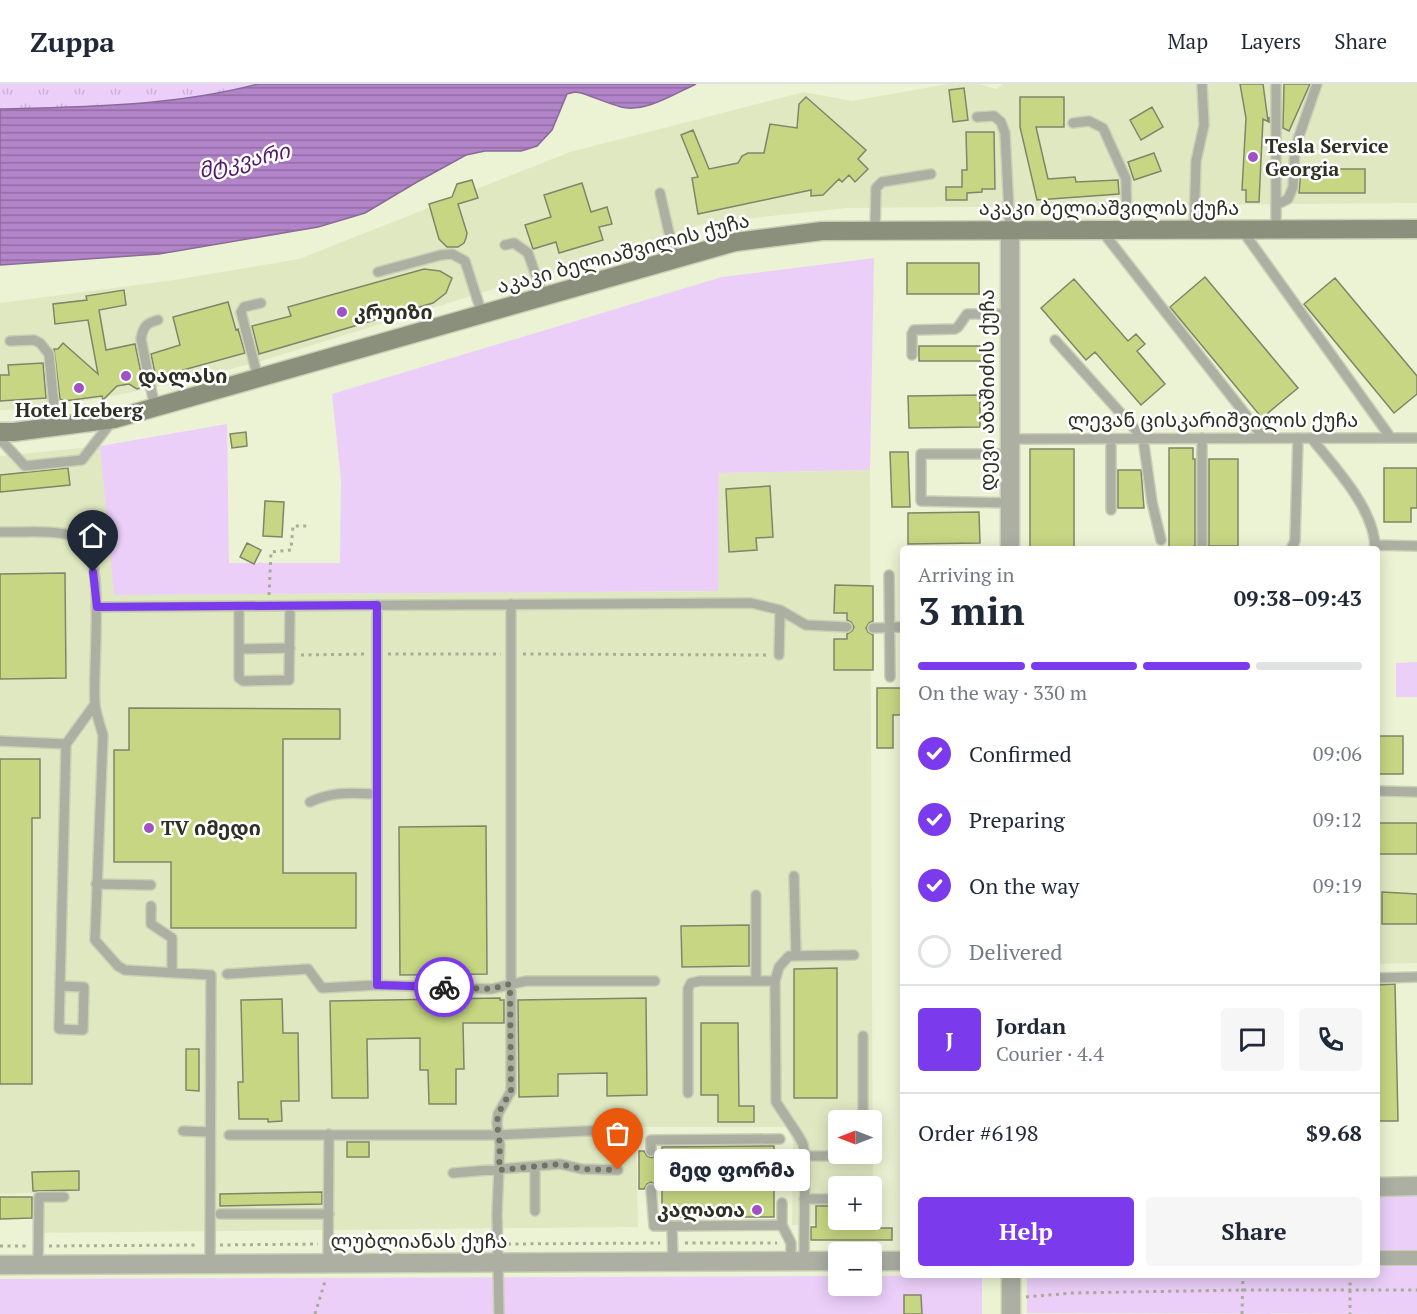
<!DOCTYPE html>
<html lang="en">
<head>
<meta charset="utf-8">
<style>
	:root { --surface:#fff; --page:#f6f6f7; --text:#1f2937; --muted:#747a83; --line:#e0e1e3; --accent:#7c3aed }
	body { margin:0; font-family:"PT Serif","Noto Sans Georgian",serif; background:var(--page); color:var(--text); height:100vh; display:flex; flex-direction:column; font-size:22px; white-space:nowrap }
	* { box-sizing:border-box; margin:0 }
	p { font-size:20px; color:var(--muted) }
	.icon { flex:none; width:33px; height:33px; fill:none; stroke:currentColor; stroke-width:2; stroke-linecap:round; stroke-linejoin:round }
	.map { position:relative; flex:1; overflow:hidden }
	.sheet { position:absolute; left:900px; top:462px; width:480px; height:732px; display:flex; flex-direction:column; background:var(--surface); border-radius:6px; box-shadow:0 3px 15px #0003 }
	.sheet>* { flex:none }
	.needle { width:39px; rotate:270deg }
	.fabs { position:absolute; left:828px; top:1026px; display:grid; gap:12px }
	.fabs a { display:grid; place-items:center; width:54px; height:54px; border-radius:6px; background:var(--surface); box-shadow:0 3px 15px #0003; font-size:30px }
	.pin { position:absolute; display:grid; place-items:center; width:51px; height:51px; color:#fff; margin:-62px -26px; border-radius:50% 50% 50% 0; rotate:-45deg; box-shadow:0 0 6px #0007 }
	.pin .icon { rotate:45deg }
	.courier { position:absolute; display:grid; place-items:center; width:60px; height:60px; margin:-30px; border:4px solid #7c3aed; border-radius:50%; background:#fff; color:#222; box-shadow:0 2px 8px #0007 }
	.bubble { position:absolute; height:42px; border-radius:6px; background:var(--surface); box-shadow:0 3px 15px #0003; font-size:20px; font-weight:800; line-height:42px; text-align:center }
	.headline em { font-style:normal; font-weight:800 }
	.headline div { display:flex; flex-direction:column-reverse }
	.headline { display:flex; align-items:center; justify-content:space-between; height:102px; padding:0 18px }
	h1 { font-size:39px; font-weight:800; line-height:45px }
	.bar { display:grid; grid-template-columns:repeat(4,1fr); gap:9px 6px; align-content:center; height:72px; padding:0 18px }
	.bar i { height:8px; border-radius:4px; background:var(--line) }
	.bar .active { background:var(--accent) }
	.bar p { grid-column:span 4 }
	.line { display:flex; align-items:center; gap:15px; padding:0 18px; border-top:2px solid var(--line) }
	.line div { flex:1 }
	.round { display:grid; place-items:center; flex:none; width:63px; height:63px; border-radius:6px; background:var(--page) }
	ol { padding:0 18px; list-style:none }
	li { display:flex; align-items:center; gap:18px; height:66px }
	li p { margin-inline-start:auto }
	li .icon { padding:6px; border-radius:50%; background:var(--accent); color:#fff; stroke-width:4 }
	li:last-child { color:var(--muted) }
	li i { width:33px; height:33px; border:3px solid var(--line); border-radius:50% }
	.primary-button { display:flex; gap:12px; margin-top:auto; padding:12px 18px }
	.primary-button a { flex:1; height:69px; border-radius:6px; background:var(--accent); color:#fff; font-size:24px; font-weight:800; line-height:69px; text-align:center }
	.primary-button a+a { background:var(--page); color:var(--text) }
	header { display:flex; align-items:center; gap:36px; box-sizing:border-box; height:84px; padding:0 30px; background:var(--surface); border-bottom:2px solid var(--line) }
	header strong { font-size:28px }
	nav { display:flex; gap:33px; margin-inline-start:auto; font-size:21px }
	.map>svg:first-child { display:block }
	.built { fill:#e0e8c2; fill-rule:evenodd }
	.grass { fill:url(#grass-tufts) }
	.park { fill:#ebcff9 }
	.water { fill:url(#water-rules); stroke:#8a6b98; stroke-width:1.5 }
	.building { fill:#c6d682; stroke:#808569; stroke-width:1.5 }
	.lines { fill:none; stroke-linecap:round; stroke-linejoin:round }
	.service-casing { stroke:#cad0b4; stroke-width:12 }
	.pedestrian-casing { stroke:#cad0b4; stroke-width:16 }
	.tertiary-casing { stroke:#cad0b4; stroke-width:21 }
	.secondary-casing { stroke:#cad0b4; stroke-width:21 }
	.path { stroke:#a8ad95; stroke-width:3; stroke-dasharray:3 4.5; stroke-linecap:butt }
	.service { stroke:#acafa2; stroke-width:9 }
	.pedestrian { stroke:#acafa2; stroke-width:14 }
	.tertiary { stroke:#acafa2; stroke-width:18 }
	.secondary { stroke:#8b907c; stroke-width:18 }
	.done { stroke:#707462; stroke-width:6; stroke-dasharray:0 10.8 }
	.route { stroke:#7c3aed; stroke-width:8 }
	.poi-dot { fill:#a052c2; stroke:#fff; stroke-width:2 }
	.labels { text-anchor:middle; stroke-width:5; stroke-linejoin:round; paint-order:stroke }
	.poi-label { font-size:20px; font-weight:bold; fill:#2e3024; stroke:#fff; text-anchor:start }
	.street-label { font-size:20px; fill:#2e3024; stroke:#fff }
	.water-label { font-size:21px; font-style:italic; fill:#54196b; stroke:#fff }
</style>
</head>
<body>
<header>
<strong>Zuppa</strong>
<nav><a>Map</a><a>Layers</a><a>Share</a></nav>
</header>
<div class="map">
<svg width="1417" height="1230" viewBox="0 0 1417 1230">
	<defs>
		<pattern id="grass-tufts" width="24" height="20" patternUnits="userSpaceOnUse" patternTransform="scale(1.5)"><rect width="24" height="20" fill="#ebcff9"/><path d="M3 7l-1-3M5 7V3M7 7l1-3M15 17l-1-3M17 17v-4M19 17l1-3" fill="none" stroke="#cab2d5"/></pattern>
		<pattern id="water-rules" width="6" height="5" patternUnits="userSpaceOnUse" patternTransform="scale(1.5)"><rect width="6" height="5" fill="#b284c9"/><path d="M0 2.5h6" fill="none" stroke="#916ca3"/></pattern>
	</defs>
	<rect width="100%" height="100%" fill="#ecf3d4"/>
	<path class="built" d="M 948,0 L 980,0 L 996,5 L 1003,0 L 1417,0 L 1417,119 L 847,124 L 707,139 L 258,278 L 172,300 L 102,314 L 32,325 L 0,326 L 0,219 L 174,196 L 299,175 L 570,68 L 804,8 L 852,17 Z
		M 100,362 L 115,511 L 717,507 L 719,389 L 870,386 L 873,1139 L 792,1141 L 793,1057 L 786,1043 L 636,1043 L 638,1143 L 32,1149 L 33,1109 L 0,1110 L 0,372 ZM 838,1036 L 872,1036 L 872,1070 L 838,1070 ZM 838,1102 L 872,1102 L 872,1136 L 838,1136 Z
		M 1417,713 L 1417,879 L 1377,880 L 1377,714 Z"/>
	<path class="grass" d="M 0,0 L 258,0 C 175,22 86,23 0,25 Z"/>
	<path class="park" d="M 874,174 L 870,386 L 719,389 L 718,507 L 114,511 L 100,362 L 227,340 L 229,479 L 340,479 L 341,396 L 332,310 L 722,193 Z
		M 1417,578 L 1417,613 L 1396,613 L 1396,579 Z
		M 1417,1110 L 1417,1230 L 1027,1229 L 1027,1191 L 1377,1191 L 1377,1111 Z
		M 982,1191 L 982,1230 L 0,1230 L 0,1195 L 838,1192 L 838,1202 L 872,1202 L 872,1192 Z"/>
	<path class="water" d="M 258,0 L 696,0 C 674,10 645,29 621,23 C 607,19 594,13 581,9 L 575,8 L 567,10 L 552,46 L 537,62 L 521,67 L 485,67 L 466,71 L 417,98 L 365,129 L 318,143 L 159,170 L 0,181 L 0,25 C 86,23 175,22 258,0 Z"/>
	<path class="building" d="M 1240,0 L 1263,0 L 1268,37 L 1269,33 L 1269,38 L 1263,35 L 1259,118 L 1246,118 L 1246,106 L 1242,106 L 1246,34 Z
		M 1284,0 L 1310,0 L 1289,47 L 1283,44 Z
		M 964,4 L 968,36 L 953,38 L 949,6 Z
		M 806,13 L 866,66 L 858,75 L 868,85 L 855,98 L 849,91 L 842,98 L 839,95 L 823,111 L 811,112 L 811,106 L 698,130 L 692,94 L 698,93 L 681,51 L 693,46 L 709,85 L 738,79 L 742,72 L 748,69 L 764,69 L 770,40 L 797,44 L 799,20 Z
		M 1020,13 L 1064,13 L 1064,43 L 1036,43 L 1048,95 L 1075,93 L 1076,98 L 1118,96 L 1119,110 L 1037,116 L 1020,43 Z
		M 1152,23 L 1163,43 L 1141,56 L 1130,36 Z
		M 966,48 L 994,48 L 995,105 L 982,105 L 982,108 L 967,109 L 967,116 L 946,116 L 946,103 L 962,103 L 962,86 L 967,86 Z
		M 1154,69 L 1161,87 L 1134,96 L 1128,78 Z
		M 1301,85 L 1365,85 L 1365,109 L 1299,109 Z
		M 472,96 L 478,114 L 458,120 L 467,149 L 466,154 L 464,159 L 458,163 L 447,163 L 439,155 L 429,120 L 452,113 L 457,100 Z
		M 582,99 L 591,128 L 607,123 L 612,140 L 599,143 L 603,156 L 559,169 L 556,158 L 533,165 L 525,141 L 551,133 L 544,111 Z
		M 907,179 L 979,179 L 979,210 L 907,210 Z
		M 424,185 L 440,187 L 452,194 L 446,209 L 433,219 L 259,270 L 252,242 L 291,232 L 288,223 Z
		M 1205,193 L 1298,304 L 1262,334 L 1170,223 Z
		M 1335,194 L 1417,292 L 1417,310 L 1394,329 L 1304,220 Z
		M 1074,195 L 1128,257 L 1136,250 L 1145,260 L 1137,267 L 1165,300 L 1141,321 L 1095,268 L 1086,276 L 1041,224 Z
		M 124,206 L 126,221 L 99,226 L 106,266 L 135,260 L 144,303 L 137,305 L 129,300 L 117,302 L 103,316 L 102,312 L 64,317 L 60,315 L 54,265 L 58,265 L 63,259 L 98,290 L 88,236 L 55,240 L 53,220 L 87,216 L 86,212 Z
		M 228,218 L 236,246 L 238,245 L 245,269 L 183,286 L 184,292 L 157,299 L 151,270 L 180,261 L 173,233 Z
		M 919,262 L 983,262 L 983,277 L 919,277 Z
		M 43,279 L 46,314 L 0,317 L 0,291 L 9,291 L 8,281 Z
		M 980,311 L 980,343 L 909,344 L 908,312 Z
		M 246,348 L 247,362 L 232,364 L 230,350 Z
		M 1169,364 L 1193,364 L 1193,375 L 1195,375 L 1195,462 L 1194,462 L 1194,465 L 1169,465 Z
		M 1030,365 L 1074,365 L 1074,465 L 1030,465 Z
		M 890,368 L 908,368 L 910,423 L 892,423 Z
		M 1209,375 L 1238,375 L 1238,462 L 1209,462 Z
		M 68,384 L 70,401 L 0,408 L 0,391 Z
		M 1384,384 L 1417,384 L 1417,424 L 1411,424 L 1411,438 L 1384,438 Z
		M 1118,386 L 1141,386 L 1144,424 L 1118,424 Z
		M 770,402 L 773,453 L 756,454 L 757,466 L 729,468 L 726,405 Z
		M 265,417 L 284,418 L 282,453 L 263,452 Z
		M 979,428 L 980,459 L 908,460 L 908,429 Z
		M 247,459 L 261,466 L 254,480 L 240,473 Z
		M 65,489 L 66,594 L 0,595 L 0,490 Z
		M 835,501 L 873,502 L 873,537 L 869,539 L 866,544 L 868,548 L 873,551 L 873,586 L 834,586 L 834,555 L 847,555 L 847,550 L 852,547 L 854,543 L 851,538 L 847,536 L 847,529 L 834,529 Z
		M 877,604 L 903,604 L 903,631 L 893,631 L 893,664 L 877,664 Z
		M 129,624 L 340,625 L 340,655 L 283,655 L 283,789 L 356,789 L 356,844 L 171,844 L 171,778 L 114,778 L 114,666 L 129,666 Z
		M 1377,652 L 1403,652 L 1403,690 L 1377,690 Z
		M 0,675 L 40,675 L 40,734 L 32,734 L 32,1000 L 0,1000 Z
		M 1377,739 L 1417,739 L 1417,770 L 1377,770 Z
		M 486,742 L 487,890 L 400,891 L 399,743 Z
		M 1382,808 L 1417,810 L 1417,840 L 1382,840 Z
		M 749,841 L 749,882 L 682,883 L 681,842 Z
		M 837,884 L 837,1014 L 794,1014 L 794,885 Z
		M 1395,900 L 1398,1037 L 1377,1037 L 1377,901 Z
		M 500,914 L 500,916 L 504,916 L 504,939 L 463,939 L 464,985 L 456,985 L 456,1020 L 429,1020 L 428,986 L 420,986 L 420,954 L 367,955 L 368,1014 L 332,1014 L 330,917 Z
		M 646,914 L 647,1011 L 607,1012 L 607,989 L 558,990 L 558,1012 L 519,1013 L 518,916 Z
		M 282,915 L 283,949 L 298,949 L 299,1017 L 281,1017 L 282,1037 L 268,1038 L 268,1035 L 239,1035 L 238,998 L 243,998 L 241,916 Z
		M 701,939 L 738,939 L 739,1022 L 754,1022 L 754,1038 L 718,1038 L 718,1011 L 701,1011 Z
		M 186,965 L 199,965 L 199,1007 L 186,1006 Z
		M 347,1058 L 369,1058 L 369,1073 L 347,1073 Z
		M 774,1062 L 774,1067 L 789,1067 L 789,1105 L 774,1105 L 774,1133 L 662,1133 L 662,1105 L 658,1105 L 656,1101 L 651,1098 L 647,1100 L 644,1105 L 639,1105 L 639,1067 L 644,1067 L 647,1072 L 652,1074 L 656,1071 L 658,1067 L 662,1067 L 662,1063 Z
		M 79,1087 L 79,1106 L 33,1107 L 32,1088 Z
		M 322,1108 L 322,1120 L 220,1122 L 220,1110 Z
		M 0,1113 L 32,1113 L 32,1134 L 0,1135 Z
		M 816,1122 L 829,1122 L 829,1128 L 838,1128 L 838,1136 L 854,1136 L 854,1144 L 892,1144 L 892,1156 L 811,1156 L 811,1143 L 816,1143 Z
		M 904,1211 L 921,1211 L 922,1230 L 904,1230 Z"/>
	<g class="lines">
		<g class="service-casing">
			<path id="service" d="M 977,33 L 994,32 L 1001,38 L 1005,49 L 1010,147
				M 1073,39 L 1089,37 L 1103,44 L 1126,95 L 1127,147
				M 660,109 L 675,175
				M 1276,121 L 1288,115 L 1293,103 L 1295,64 L 1317,0
				M 1194,146 L 1196,77 L 1204,41 L 1202,0
				M 1242,146 L 1391,354
				M 1276,146 L 1276,0
				M 875,147 L 876,104 L 882,98 L 931,90
				M 1102,147 L 1264,354
				M 505,161 L 514,159 L 528,169 L 543,212
				M 378,188 L 441,171 L 452,170 L 465,177 L 482,230
				M 1055,256 L 1143,354 L 1152,418 L 1161,456
				M 10,257 L 34,256 L 40,259 L 49,270 L 56,343
				M 912,271 L 912,250 L 914,246 L 955,245 L 958,243 L 967,230 L 1010,230
				M 258,294 L 241,228 L 244,223 L 261,219
				M 155,324 L 141,255 C 143,243 146,239 158,236
				M 1311,354 C 1335,383 1376,427 1375,465
				M 0,355 L 25,382 L 82,376 L 112,337
				M 1010,355 L 1417,354
				M 1010,370 L 921,370 L 921,417 L 1010,419
				M 1111,426 L 1111,355
				M 0,448 C 21,449 65,444 82,456 C 106,473 92,589 95,620 C 96,630 100,641 103,651 L 95,856 L 118,882 L 125,886 L 211,891 L 210,1181
				M 1375,461 L 1417,462
				M 1202,462 L 1202,354
				M 1291,465 L 1295,457 L 1298,354
				M 889,491 L 890,593
				M 239,522 L 239,594 L 243,597 L 289,596 L 290,522
				M 97,523 L 751,519 L 780,526 L 806,541 L 847,543
				M 873,544 L 903,543
				M 239,565 L 290,564
				M 779,571 L 780,526
				M 0,657 L 66,660
				M 1377,707 L 1417,708
				M 310,718 C 333,707 351,709 376,710
				M 794,792 L 796,872
				M 96,800 L 151,801
				M 756,811 L 756,897
				M 151,822 L 151,840 L 172,854 L 172,888
				M 227,890 L 308,885 L 322,904 L 377,901 L 491,905 L 526,897 L 655,897
				M 1377,894 L 1417,893
				M 775,897 L 776,1018 L 798,1051 L 803,1060 L 805,1072 L 853,1072 L 858,1070
				M 377,901 L 377,521
				M 60,902 L 84,903 L 83,946 L 59,945 L 66,660 L 95,620
				M 688,1009 L 688,905 L 691,899 L 700,897 L 775,897 L 779,883 L 789,872 L 854,871
				M 863,1036 L 863,952
				M 183,1047 L 209,1048
				M 229,1051 L 499,1051 L 608,1046
				M 651,1067 L 651,1056 L 780,1055
				M 535,1083 L 535,1127
				M 453,1089 L 560,1080 L 582,1085 L 618,1086
				M 651,1105 L 654,1142 L 672,1142 L 673,1179
				M 804,1115 L 838,1115
				M 782,1119 L 782,1141 L 791,1159 L 791,1178
				M 220,1130 L 329,1130
				M 672,1142 L 782,1141
				M 804,1178 L 805,1072
				M 38,1181 L 39,1113 L 64,1113
				M 328,1181 L 329,1050
				M 499,1230 L 497,1129 L 500,1061 L 497,1040 L 498,1030 L 511,1007 L 511,520"/>
		</g>
		<g class="pedestrian-casing">
			<path id="pedestrian" d="M 1377,1174 L 1417,1174"/>
		</g>
		<g class="tertiary-casing">
			<path id="tertiary" d="M 1010,465 L 1010,147
				M 1377,1103 L 1417,1102
				M 872,1177 L 903,1177
				M 0,1181 L 838,1177
				M 1011,1191 L 1011,1230"/>
		</g>
		<g class="secondary-casing">
			<path id="secondary" d="M 0,348 L 14,348 L 114,335 L 735,158 L 822,147 L 1417,145"/>
		</g>
		<path class="path" d="M 269,511 L 271,468 L 291,466 L 293,442 L 308,442
			M 388,570 L 501,570
			M 523,570 L 768,571
			M 301,571 L 366,570
			M 685,1159 L 777,1159
			M 340,1160 L 486,1160
			M 508,1160 L 660,1159
			M 220,1161 L 318,1160
			M 0,1162 L 27,1162
			M 49,1162 L 198,1161
			M 1350,1191 L 1350,1230
			M 1026,1213 L 1072,1209 L 1243,1206 L 1417,1206
			M 315,1230 L 326,1194
			M 1242,1230 L 1243,1191"/>
		<use href="#service" class="service"/>
		<use href="#pedestrian" class="pedestrian"/>
		<use href="#tertiary" class="tertiary"/>
		<use href="#secondary" class="secondary"/>
	</g>
	<g class="lines">
		<path class="done" d="M 444,903 L 491,905 L 510,900 L 511,1007 L 498,1030 L 497,1040 L 500,1061 L 499,1086 L 560,1080 L 582,1085 L 618,1086"/>
		<path class="route" d="M 93,488 L 97,523 L 377,521 L 377,901 L 444,903"/>
	</g>
	<g class="poi-dot">
		<circle cx="1253" cy="73" r="6"/>
		<circle cx="342" cy="228" r="6"/>
		<circle cx="126" cy="292" r="6"/>
		<circle cx="79" cy="304" r="6"/>
		<circle cx="149" cy="744" r="6"/>
		<circle cx="757" cy="1126" r="6"/>
	</g>
	<g class="labels">
		<g class="poi-label">
			<text x="1265" y="69">Tesla Service<tspan x="1265" dy="23">Georgia</tspan></text>
			<text x="354" y="235">კრუიზი</text>
			<text x="138" y="299">დალასი</text>
			<text x="79" y="333" text-anchor="middle">Hotel Iceberg</text>
			<text x="161" y="751">TV იმედი</text>
			<text x="745" y="1133" text-anchor="end">კალათა</text>
		</g>
		<g class="street-label">
			<text x="1109" y="131">აკაკი ბელიაშვილის ქუჩა</text>
			<text transform="translate(623 169) rotate(-15)" y="7">აკაკი ბელიაშვილის ქუჩა</text>
			<text transform="translate(987 306) rotate(-90)" y="7">დევი აბაშიძის ქუჩა</text>
			<text x="1213" y="343">ლევან ცისკარიშვილის ქუჩა</text>
			<text x="419" y="1164">ლუბლიანას ქუჩა</text>
		</g>
		<g class="water-label">
			<text transform="translate(244 77) rotate(-13)" y="7">მტკვარი</text>
		</g>
	</g>
</svg>
<div class="fabs">
<a><svg class="needle" viewBox="-14 -14 28 28"><path d="M0-13l5 13h-10z" fill="#e53935"/><path d="M0 13l5-13h-10z" fill="#747a83"/></svg></a>
<a>+</a>
<a>−</a>
</div>
<div class="pin" style="left:618px;top:1086px;background:#ea580c"><svg class="icon" aria-label="bag" viewBox="0 0 24 24"><path d="M5 8h14l-1 12H6zM9 8a3 3 0 0 1 6 0"/></svg></div>
<div class="pin" style="left:93px;top:488px;background:#1f2937"><svg class="icon" aria-label="home" viewBox="0 0 24 24"><path d="M3 11l9-7 9 7M6 9v11h12V9"/></svg></div>
<div class="courier" style="left:444px;top:903px"><svg class="icon" aria-label="bike" viewBox="0 0 24 24"><circle cx="6" cy="16" r="4"/><circle cx="18" cy="16" r="4"/><path d="M6 16l4-8h5l3 8M10 8l3 8H6M13 5h3"/></svg></div>
<div class="bubble" style="left:654px;top:1065px;width:156px">მედ ფორმა</div>
<section class="sheet">
<div class="headline"><div><h1>3 min</h1><p>Arriving in</p></div><em>09:38–09:43</em></div>
<div class="bar"><i class="active"></i><i class="active"></i><i class="active"></i><i></i><p>On the way · 330 m</p></div>
<ol>
<li><svg class="icon" aria-label="check" viewBox="0 0 24 24"><path d="M5 12l5 5 9-10"/></svg>Confirmed<p>09:06</p></li>
<li><svg class="icon" aria-label="check" viewBox="0 0 24 24"><path d="M5 12l5 5 9-10"/></svg>Preparing<p>09:12</p></li>
<li><svg class="icon" aria-label="check" viewBox="0 0 24 24"><path d="M5 12l5 5 9-10"/></svg>On the way<p>09:19</p></li>
<li><i></i>Delivered</li>
</ol>
<div class="line" style="height:108px"><b class="round" style="background:var(--accent);color:#fff">J</b><div><b>Jordan</b><p>Courier · 4.4</p></div><a class="round"><svg class="icon" aria-label="chat" viewBox="0 0 24 24"><path d="M4 5h16v11H9l-5 4z"/></svg></a><a class="round"><svg class="icon" aria-label="phone" viewBox="0 0 24 24"><path d="M5 4h4l2 5-3 2q2 4 5 5l2-3 5 2v4C11 20 4 13 5 4z"/></svg></a></div>
<div class="line" style="height:78px"><div>Order #6198</div><b>$9.68</b></div>
<div class="primary-button"><a>Help</a><a>Share</a></div>
</section>
</div>
</body>
</html>
